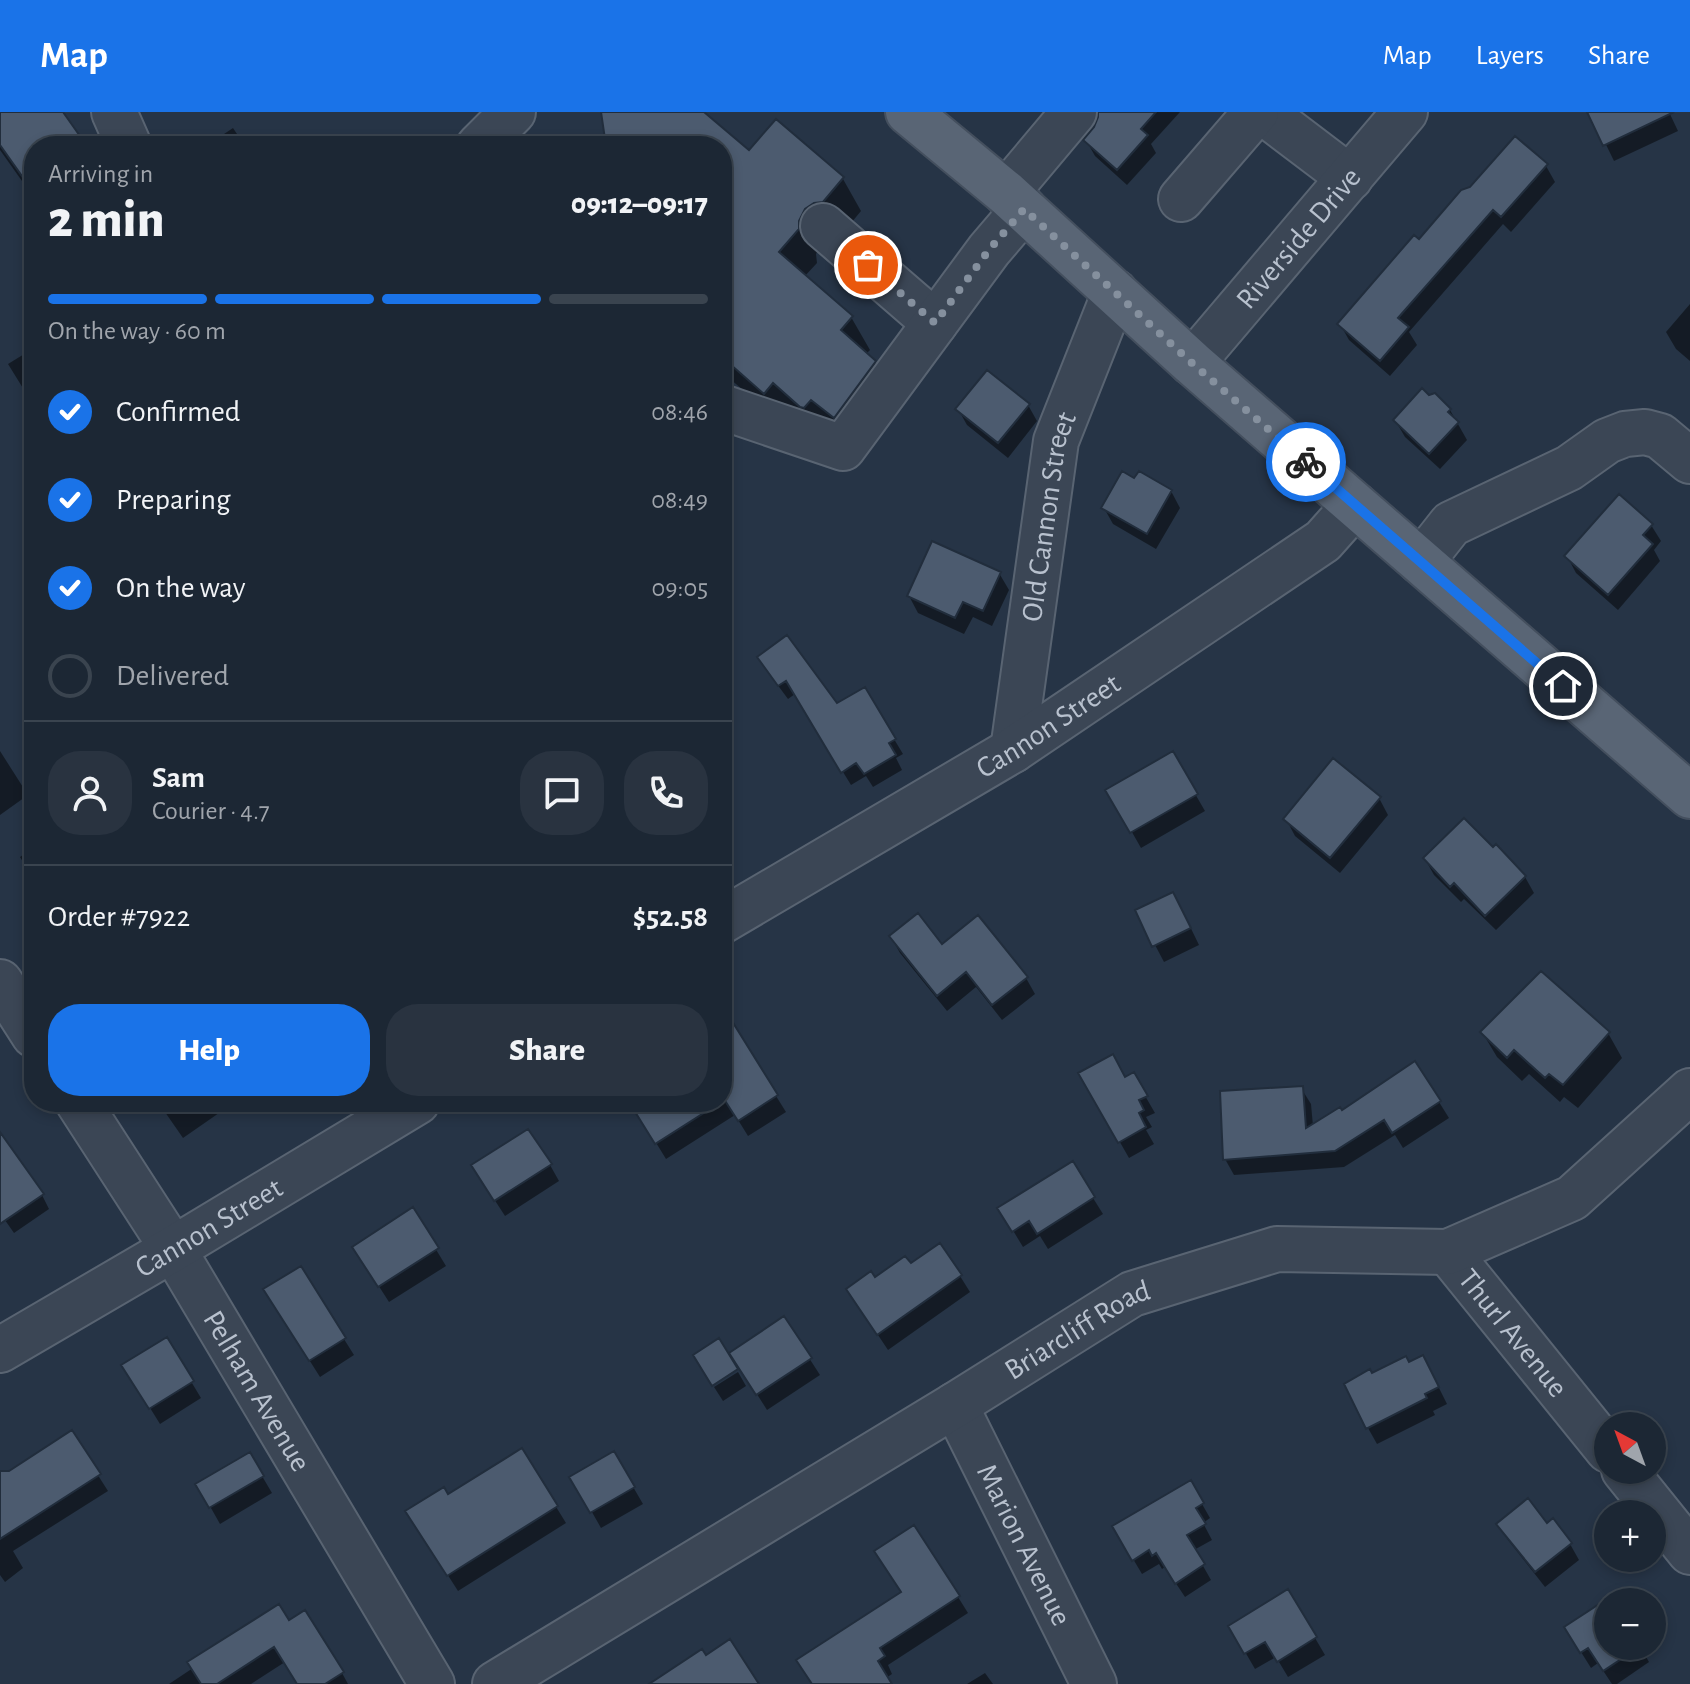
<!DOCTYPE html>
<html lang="en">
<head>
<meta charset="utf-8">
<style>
	:root { --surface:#1c2734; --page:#293340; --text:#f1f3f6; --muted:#a0a5ac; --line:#3a444f; --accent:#1a73e8 }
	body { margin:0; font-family:"Alegreya Sans",sans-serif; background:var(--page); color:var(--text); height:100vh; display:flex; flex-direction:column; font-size:30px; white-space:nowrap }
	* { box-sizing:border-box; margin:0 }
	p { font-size:26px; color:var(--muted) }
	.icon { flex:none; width:44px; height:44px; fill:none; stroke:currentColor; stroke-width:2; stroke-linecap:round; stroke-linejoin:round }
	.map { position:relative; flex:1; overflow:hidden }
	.details { position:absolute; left:24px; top:24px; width:708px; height:976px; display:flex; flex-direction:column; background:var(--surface); border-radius:32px; box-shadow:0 4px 12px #0003,0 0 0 2px var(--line) }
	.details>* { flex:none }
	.needle { width:52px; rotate:319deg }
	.controls { position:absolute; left:1594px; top:1300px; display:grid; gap:16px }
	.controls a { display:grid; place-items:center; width:72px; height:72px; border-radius:50%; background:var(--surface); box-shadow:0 4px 12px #0003,0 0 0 2px var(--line); font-size:40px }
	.pin { position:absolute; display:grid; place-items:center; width:68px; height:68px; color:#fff; margin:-34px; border:4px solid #fff; border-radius:50%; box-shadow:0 2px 8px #0007 }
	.courier { position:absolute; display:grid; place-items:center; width:80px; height:80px; margin:-40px; border:6px solid #1a73e8; border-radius:50%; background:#fff; color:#222; box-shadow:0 2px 10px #0007 }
	.overview em { font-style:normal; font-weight:800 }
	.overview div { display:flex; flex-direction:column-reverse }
	.overview { display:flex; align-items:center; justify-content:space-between; height:136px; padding:0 24px }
	h1 { font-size:52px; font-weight:800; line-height:60px }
	.bar { display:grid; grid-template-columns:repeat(4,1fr); gap:12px 8px; align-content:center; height:96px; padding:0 24px }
	.bar i { height:10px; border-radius:6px; background:var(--line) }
	.bar .on { background:var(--accent) }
	.bar p { grid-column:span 4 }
	.line { display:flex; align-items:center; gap:20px; padding:0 24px; border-top:2px solid var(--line) }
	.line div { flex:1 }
	.round { display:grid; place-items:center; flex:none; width:84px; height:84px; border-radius:32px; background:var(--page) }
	ol { padding:0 24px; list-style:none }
	li { display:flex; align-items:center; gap:24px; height:88px }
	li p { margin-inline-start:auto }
	li .icon { padding:8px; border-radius:50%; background:var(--accent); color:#fff; stroke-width:4 }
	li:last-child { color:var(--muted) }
	li i { width:44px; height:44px; border:4px solid var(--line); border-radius:50% }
	.primary-button { display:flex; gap:16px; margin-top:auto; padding:16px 24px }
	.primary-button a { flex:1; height:92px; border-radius:32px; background:var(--accent); color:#fff; font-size:32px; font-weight:800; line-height:92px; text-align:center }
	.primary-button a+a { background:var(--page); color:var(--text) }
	header { display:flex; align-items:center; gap:48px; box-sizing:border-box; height:112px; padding:0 40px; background:var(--accent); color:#fff }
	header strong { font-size:38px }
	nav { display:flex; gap:44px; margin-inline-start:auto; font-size:28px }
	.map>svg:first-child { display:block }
	.shadow { fill:#0007 }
	.building { fill:#4c5b6f; stroke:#212d3c; stroke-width:2 }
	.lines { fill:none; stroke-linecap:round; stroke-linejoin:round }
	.minor-casing { stroke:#596472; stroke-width:48 }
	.major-casing { stroke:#444f5e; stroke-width:48 }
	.minor { stroke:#3b4655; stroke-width:44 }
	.major { stroke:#596575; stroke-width:44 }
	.done { stroke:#85909e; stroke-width:8; stroke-dasharray:0 14.4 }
	.route { stroke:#1a73e8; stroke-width:10 }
	.labels { text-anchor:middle; stroke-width:6; stroke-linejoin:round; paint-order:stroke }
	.street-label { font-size:30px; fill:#b8c1ce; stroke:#1f2b3a }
</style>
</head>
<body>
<header>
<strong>Map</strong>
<nav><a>Map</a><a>Layers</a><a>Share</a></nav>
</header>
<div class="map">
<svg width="1690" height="1572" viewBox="0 0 1690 1572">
	<rect width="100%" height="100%" fill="#263446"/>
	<path class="shadow" d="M 0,0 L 61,0 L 85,34 L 34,34 L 34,86 L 0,38 Z
		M 604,0 L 701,0 L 749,41 L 843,67 L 861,99 L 842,122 L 823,130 L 816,142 L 817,151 L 804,165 L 851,205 L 870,238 L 866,242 L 875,250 L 894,283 L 853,338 L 784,313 L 722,260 L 722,34 L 574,34 L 580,27 L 607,23 Z
		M 1100,0 L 1180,0 L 1151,32 L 1156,41 L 1127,73 L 1095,44 L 1086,28 L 1095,16 Z
		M 1590,0 L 1669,0 L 1678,19 L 1614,49 Z
		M 233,16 L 245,34 L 206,34 Z
		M 1546,54 L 1555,70 L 1511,120 L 1503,112 L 1409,220 L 1417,233 L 1390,264 L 1349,228 L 1340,212 L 1419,130 Z
		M 1690,192 L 1690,249 L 1676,237 L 1666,220 Z
		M 34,236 L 34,294 L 8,252 Z
		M 1434,283 L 1450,298 L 1467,328 L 1440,357 L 1405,325 L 1395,308 L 1429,285 Z
		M 1028,293 L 1037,309 L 1008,346 L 967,313 L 958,297 Z
		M 1135,369 L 1171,379 L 1180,396 L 1156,437 L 1113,412 L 1104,396 Z
		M 1651,413 L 1661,429 L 1654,438 L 1660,449 L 1618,498 L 1576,461 L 1567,444 Z
		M 999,461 L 1009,478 L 992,514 L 973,505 L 964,522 L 918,501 L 909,484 Z
		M 768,560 L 837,594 L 864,577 L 903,642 L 896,646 L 902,658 L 873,675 L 866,664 L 851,673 L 795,582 L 788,587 Z
		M 0,639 L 28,683 L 0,703 Z
		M 1172,642 L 1205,699 L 1141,736 L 1108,678 Z
		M 1379,686 L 1388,703 L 1340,761 L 1295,724 L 1286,707 Z
		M 34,735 L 34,768 L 20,745 Z
		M 1425,747 L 1525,765 L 1534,781 L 1496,818 L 1464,787 L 1461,790 L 1434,763 Z
		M 1182,798 L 1199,833 L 1164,850 L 1137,799 Z
		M 891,825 L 942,834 L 1026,866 L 1035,882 L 1002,908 L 976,875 L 947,899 L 900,841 Z
		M 1482,920 L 1608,921 L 1622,946 L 1578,996 L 1564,985 L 1560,990 L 1529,962 L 1522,969 L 1497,945 Z
		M 722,928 L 776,984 L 786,1000 L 748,1024 L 735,1003 L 666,1047 L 631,990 L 722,990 Z
		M 1081,962 L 1125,968 L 1133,963 L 1155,1001 L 1146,1005 L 1152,1015 L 1146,1018 L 1154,1032 L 1129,1046 Z
		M 1301,976 L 1311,992 L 1313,1014 L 1342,1001 L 1439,990 L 1449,1006 L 1403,1036 L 1395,1023 L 1344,1055 L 1234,1063 L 1225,1047 Z
		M 158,990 L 213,990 L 219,1001 L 183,1026 Z
		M 0,1032 L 42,1083 L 49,1097 L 14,1121 L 0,1101 Z
		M 550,1053 L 559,1069 L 505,1104 L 483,1070 Z
		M 1093,1086 L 1103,1102 L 1048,1137 L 1040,1124 L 1023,1135 L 1000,1097 Z
		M 412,1098 L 446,1154 L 389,1190 L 364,1151 Z
		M 910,1154 L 960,1164 L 970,1180 L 888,1238 L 858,1193 L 874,1168 Z
		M 300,1157 L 354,1243 L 320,1265 L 275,1194 Z
		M 784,1207 L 820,1263 L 767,1298 L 741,1257 Z
		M 166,1228 L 201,1286 L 160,1312 L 124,1254 Z
		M 1409,1253 L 1432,1262 L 1447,1292 L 1433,1299 L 1435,1303 L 1377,1332 L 1368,1316 L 1372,1264 Z
		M 738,1260 L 746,1274 L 723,1289 L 714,1275 Z
		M 71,1321 L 108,1379 L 13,1439 L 23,1456 L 5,1470 L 0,1463 L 0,1367 Z
		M 521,1338 L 566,1411 L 458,1479 L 417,1415 L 448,1385 Z
		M 249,1342 L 272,1381 L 220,1412 L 198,1373 Z
		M 614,1342 L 643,1392 L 601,1416 L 572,1365 Z
		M 1190,1371 L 1210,1406 L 1203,1411 L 1212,1428 L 1194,1438 L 1211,1468 L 1185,1485 L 1165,1455 L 1162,1457 L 1159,1452 L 1142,1462 L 1114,1415 Z
		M 1499,1412 L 1547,1413 L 1570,1432 L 1579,1448 L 1545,1475 L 1508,1428 Z
		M 1288,1480 L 1325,1543 L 1288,1565 L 1276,1545 L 1255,1557 L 1230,1514 Z
		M 958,1485 L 968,1501 L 888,1553 L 892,1562 L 886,1566 L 890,1572 L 813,1572 Z
		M 1609,1488 L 1611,1490 L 1608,1490 L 1608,1534 L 1640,1534 L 1649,1550 L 1617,1572 L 1612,1572 L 1598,1551 L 1591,1556 L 1576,1532 Z
		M 288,1511 L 342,1561 L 348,1572 L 299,1572 L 285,1550 L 251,1572 L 169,1572 L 193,1556 Z
		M 985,1561 L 993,1572 L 967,1572 Z"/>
	<path class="building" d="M 0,0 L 63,0 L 87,34 L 34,34 L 34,81 L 0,33 Z
		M 601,0 L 704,0 L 749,38 L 776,7 L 844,65 L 823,90 L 814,91 L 805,97 L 799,109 L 799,117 L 779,140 L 853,204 L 841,218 L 876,249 L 834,306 L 811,288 L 804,296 L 800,295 L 773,271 L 764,282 L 722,245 L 722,34 L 606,34 Z
		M 1098,0 L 1156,0 L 1141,17 L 1148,23 L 1117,58 L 1083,28 L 1094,15 L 1098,5 Z
		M 1587,0 L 1674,0 L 1603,34 Z
		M 1515,24 L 1548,52 L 1501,105 L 1493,98 L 1398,206 L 1409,215 L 1380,249 L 1337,212 L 1414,123 L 1419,127 L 1461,78 L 1470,75 Z
		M 987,258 L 1030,292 L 998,331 L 955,297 Z
		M 1422,276 L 1429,283 L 1435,281 L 1451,297 L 1448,300 L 1459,310 L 1429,342 L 1393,308 Z
		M 1122,359 L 1134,366 L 1139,359 L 1172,378 L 1147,422 L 1101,396 Z
		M 1619,382 L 1653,412 L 1643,423 L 1653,432 L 1608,483 L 1564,444 Z
		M 932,429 L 1001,460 L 983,499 L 963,490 L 955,506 L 907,484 Z
		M 787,523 L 837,591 L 865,575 L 896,627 L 889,631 L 896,643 L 864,662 L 856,651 L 841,661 L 786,569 L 778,574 L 757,545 Z
		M 1173,639 L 1198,682 L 1130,721 L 1105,678 Z
		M 1333,646 L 1381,685 L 1330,746 L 1283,707 Z
		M 1464,706 L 1493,735 L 1496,732 L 1526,764 L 1485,804 L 1454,771 L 1450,775 L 1423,746 Z
		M 1173,780 L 1191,816 L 1152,835 L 1135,798 Z
		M 918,801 L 942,832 L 978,803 L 1028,865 L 992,893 L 966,860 L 937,884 L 889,824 Z
		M 1541,859 L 1610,920 L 1563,973 L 1549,962 L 1545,966 L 1514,938 L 1507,946 L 1480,920 Z
		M 722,893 L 778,983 L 738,1009 L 722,984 Z
		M 1113,942 L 1125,965 L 1134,960 L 1148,984 L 1139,988 L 1144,998 L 1139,1001 L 1146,1015 L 1118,1031 L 1078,961 Z
		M 1415,949 L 1441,989 L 1392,1021 L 1384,1008 L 1335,1039 L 1223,1048 L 1220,979 L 1303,974 L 1306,1016 L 1340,995 L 1342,998 Z
		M 629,990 L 721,990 L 655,1032 Z
		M 528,1017 L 552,1052 L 494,1089 L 471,1053 Z
		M 0,1020 L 44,1082 L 0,1112 Z
		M 1073,1049 L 1095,1085 L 1037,1122 L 1029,1109 L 1012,1120 L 997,1096 Z
		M 413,1095 L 439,1136 L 378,1175 L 352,1135 Z
		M 940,1131 L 962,1163 L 877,1223 L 846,1177 L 871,1159 L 875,1165 L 905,1144 L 911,1151 Z
		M 301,1154 L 346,1226 L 309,1249 L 263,1177 Z
		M 784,1204 L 812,1246 L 756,1283 L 729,1241 Z
		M 167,1225 L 194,1269 L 149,1297 L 121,1253 Z
		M 719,1226 L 738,1257 L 712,1274 L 693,1243 Z
		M 1423,1243 L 1439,1275 L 1425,1282 L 1427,1286 L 1366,1317 L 1344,1272 L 1370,1257 L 1372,1261 L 1406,1244 L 1409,1250 Z
		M 72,1318 L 101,1362 L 0,1427 L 0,1359 L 9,1359 Z
		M 522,1336 L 558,1394 L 447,1464 L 405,1399 L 444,1375 L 448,1382 Z
		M 614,1339 L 635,1375 L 590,1401 L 569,1365 Z
		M 250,1340 L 264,1364 L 209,1396 L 195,1372 Z
		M 1191,1368 L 1204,1391 L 1196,1396 L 1206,1412 L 1187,1423 L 1205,1452 L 1175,1472 L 1156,1441 L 1152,1444 L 1149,1438 L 1132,1449 L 1112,1414 Z
		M 1528,1386 L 1547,1411 L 1553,1406 L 1572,1431 L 1535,1460 L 1496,1412 Z
		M 914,1413 L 960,1484 L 880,1536 L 885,1544 L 878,1549 L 892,1572 L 812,1572 L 796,1548 L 901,1480 L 874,1439 Z
		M 1288,1477 L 1317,1525 L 1277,1550 L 1265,1530 L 1244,1542 L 1228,1514 Z
		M 1610,1485 L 1613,1490 L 1608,1490 L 1608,1534 L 1641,1534 L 1603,1559 L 1588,1536 L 1580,1541 L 1564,1515 Z
		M 279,1492 L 289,1508 L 305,1498 L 344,1560 L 325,1572 L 297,1572 L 274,1535 L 217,1572 L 201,1572 L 187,1550 Z
		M 730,1527 L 759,1572 L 649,1572 L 702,1537 L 706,1543 Z"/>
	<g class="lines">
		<g class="minor-casing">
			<g id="minor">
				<path d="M 114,0 L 129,34"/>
				<path d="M 1263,0 L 1350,66"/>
				<path d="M 479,34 L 513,0"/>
				<path d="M 1006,81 L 1074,0"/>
				<path d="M 1181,87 L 1256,0"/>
				<path d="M 823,114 L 935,211"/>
				<path id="s1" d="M 1192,251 L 1405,0"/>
				<path d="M 722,295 L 843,336 L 989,138 L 1024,97"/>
				<path d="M 1421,450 L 1451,412 L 1569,356 L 1607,329 L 1625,322 L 1645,320 L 1660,324 L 1690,349"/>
				<path id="s2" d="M 1013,638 L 1056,329 L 1115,180"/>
				<path id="s3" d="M 722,809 L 1013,638 L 1323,429 L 1355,393"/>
				<path d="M 0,870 L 34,923"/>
				<path id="s4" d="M 78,990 L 173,1137 L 432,1572"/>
				<path id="s5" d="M 1448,1140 L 1608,1338"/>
				<path id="s6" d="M 0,1238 L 173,1137 L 417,990"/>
				<path id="s7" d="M 955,1293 L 1094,1572"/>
				<path d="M 1624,1358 L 1690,1440"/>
				<path id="s8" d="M 495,1572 L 955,1293 L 1132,1182 L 1277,1137 L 1448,1140 L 1572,1086 L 1690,979"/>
			</g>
		</g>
		<g class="major-casing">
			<path id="major" d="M 908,0 L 1006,81 L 1192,251 L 1690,684"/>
		</g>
		<use href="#minor" class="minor"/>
		<use href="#major" class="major"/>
	</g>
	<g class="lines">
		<path class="done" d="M 868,153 L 935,211 L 989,138 L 1024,97 L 1192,251 L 1306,350"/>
		<path class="route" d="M 1306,350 L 1563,574"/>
	</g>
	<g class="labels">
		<g class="street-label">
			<text dy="10" stroke="none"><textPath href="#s1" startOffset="164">Riverside Drive</textPath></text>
			<text dy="10" stroke="none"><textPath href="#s2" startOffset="236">Old Cannon Street</textPath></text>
			<text dy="10" stroke="none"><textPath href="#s3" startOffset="380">Cannon Street</textPath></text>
			<text dy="10" stroke="none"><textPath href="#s6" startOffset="242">Cannon Street</textPath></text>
			<text dy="10" stroke="none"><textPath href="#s8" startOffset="682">Briarcliff Road</textPath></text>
			<text dy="10" stroke="none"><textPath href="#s5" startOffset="104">Thurl Avenue</textPath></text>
			<text dy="10" stroke="none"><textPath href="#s4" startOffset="340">Pelham Avenue</textPath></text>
			<text dy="10" stroke="none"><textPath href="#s7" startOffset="156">Marion Avenue</textPath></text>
		</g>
	</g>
</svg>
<div class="controls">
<a><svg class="needle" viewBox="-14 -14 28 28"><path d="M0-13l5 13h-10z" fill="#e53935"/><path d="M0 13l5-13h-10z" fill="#a0a5ac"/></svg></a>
<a>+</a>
<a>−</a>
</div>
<div class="pin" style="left:868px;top:153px;background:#ea580c"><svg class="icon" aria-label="bag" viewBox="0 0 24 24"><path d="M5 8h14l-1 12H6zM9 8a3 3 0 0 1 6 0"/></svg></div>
<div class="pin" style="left:1563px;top:574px;background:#1f2937"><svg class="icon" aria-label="home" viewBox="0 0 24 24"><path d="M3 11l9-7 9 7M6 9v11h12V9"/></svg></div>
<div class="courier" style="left:1306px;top:350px"><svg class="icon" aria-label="bike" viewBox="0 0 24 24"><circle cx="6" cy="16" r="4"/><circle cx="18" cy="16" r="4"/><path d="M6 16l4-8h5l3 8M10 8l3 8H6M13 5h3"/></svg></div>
<section class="details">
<div class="overview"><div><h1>2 min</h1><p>Arriving in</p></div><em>09:12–09:17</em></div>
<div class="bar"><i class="on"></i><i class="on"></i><i class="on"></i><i></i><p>On the way · 60 m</p></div>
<ol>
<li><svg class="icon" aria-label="check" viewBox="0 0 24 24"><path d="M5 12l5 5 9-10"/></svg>Confirmed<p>08:46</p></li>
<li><svg class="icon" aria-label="check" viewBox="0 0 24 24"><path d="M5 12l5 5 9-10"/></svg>Preparing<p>08:49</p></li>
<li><svg class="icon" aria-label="check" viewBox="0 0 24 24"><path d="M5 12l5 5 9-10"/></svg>On the way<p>09:05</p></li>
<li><i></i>Delivered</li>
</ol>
<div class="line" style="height:144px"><a class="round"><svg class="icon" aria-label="person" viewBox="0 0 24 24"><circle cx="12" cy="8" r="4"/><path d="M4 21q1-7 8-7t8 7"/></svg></a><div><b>Sam</b><p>Courier · 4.7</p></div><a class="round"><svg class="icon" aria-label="chat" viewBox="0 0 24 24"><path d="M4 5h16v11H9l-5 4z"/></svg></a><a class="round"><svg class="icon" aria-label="phone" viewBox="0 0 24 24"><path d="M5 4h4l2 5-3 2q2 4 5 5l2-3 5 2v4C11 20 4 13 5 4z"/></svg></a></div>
<div class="line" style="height:104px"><div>Order #7922</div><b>$52.58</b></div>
<div class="primary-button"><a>Help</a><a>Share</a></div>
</section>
</div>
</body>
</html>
